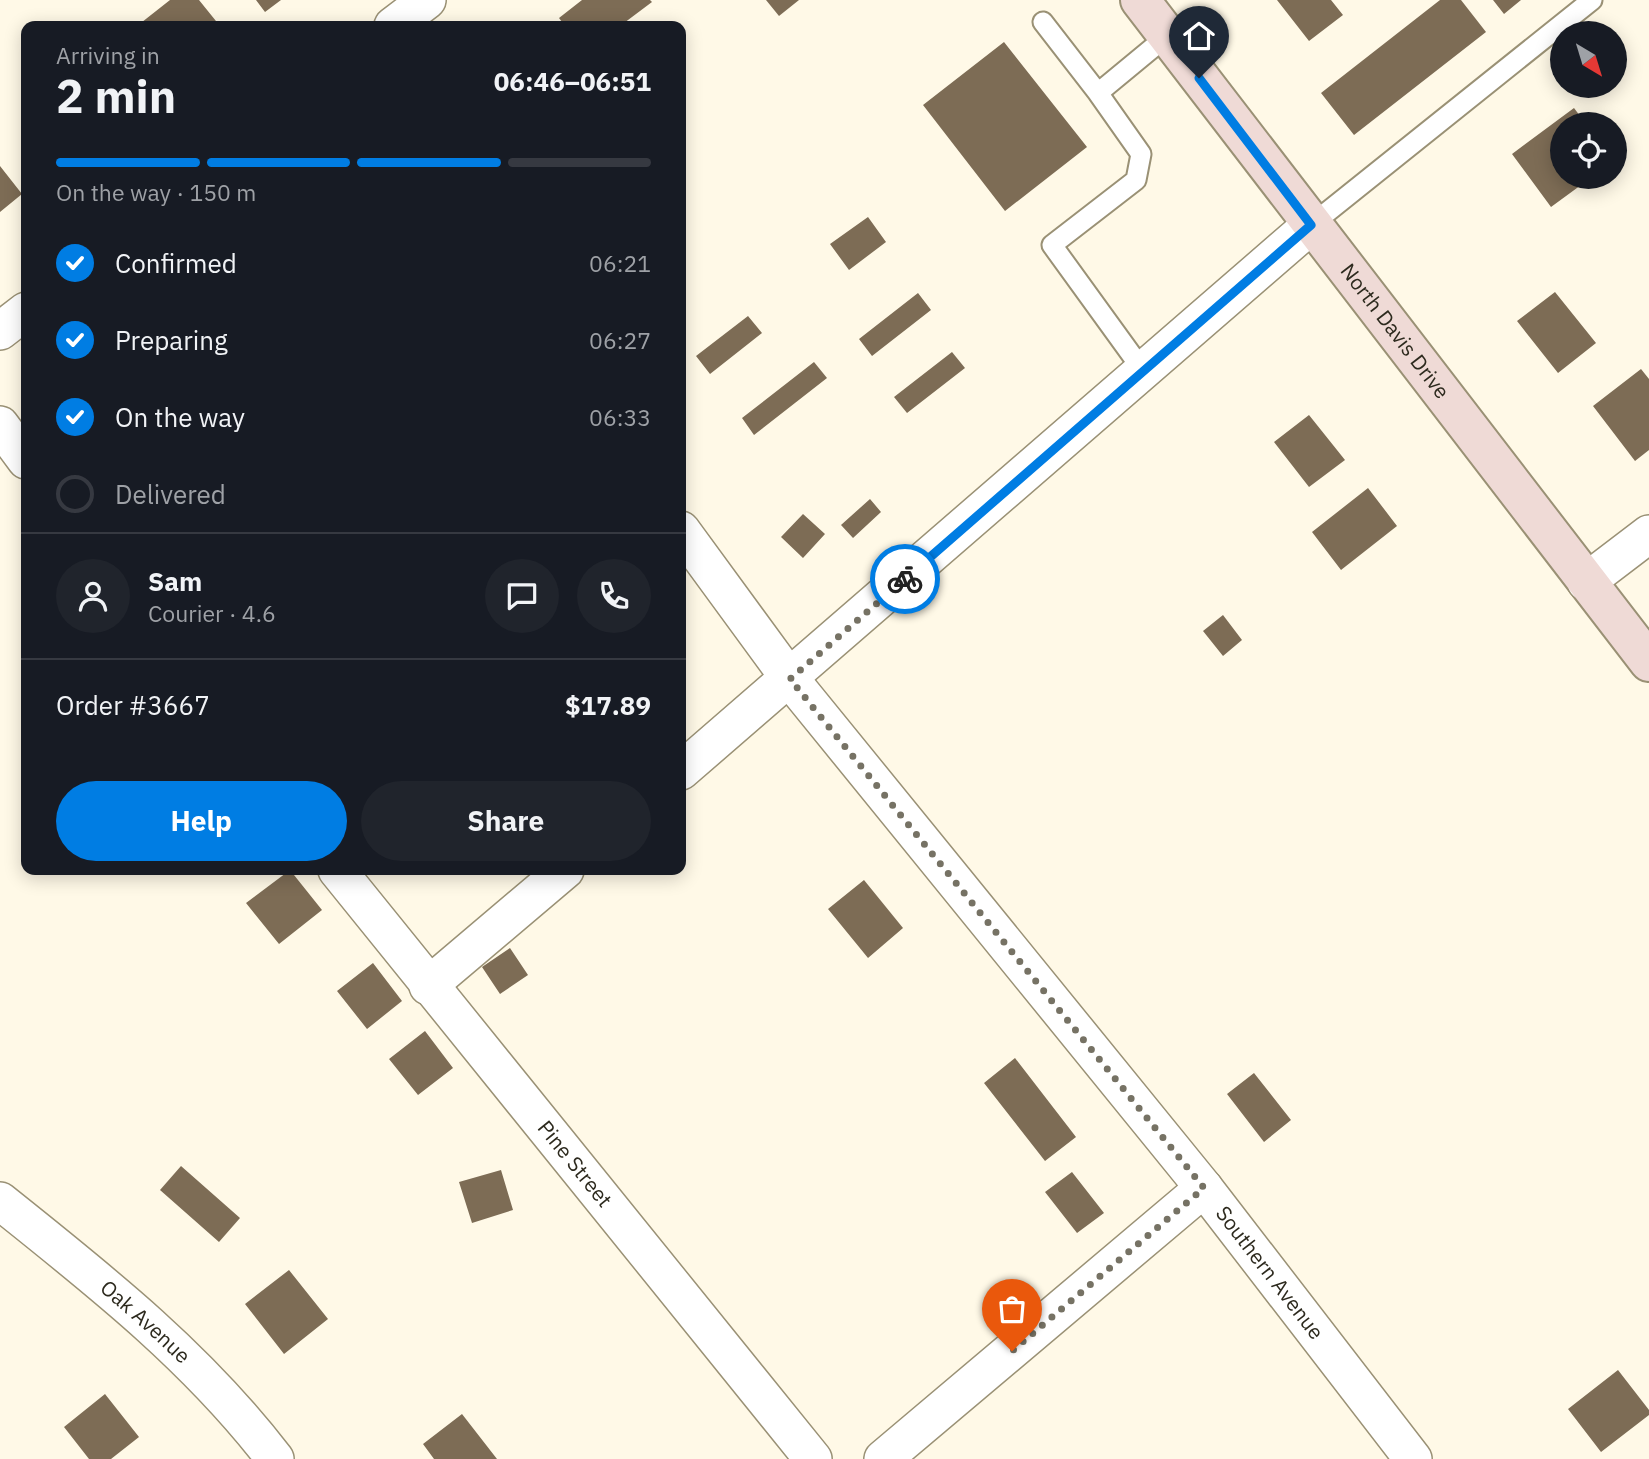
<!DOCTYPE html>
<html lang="en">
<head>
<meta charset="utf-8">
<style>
	:root { --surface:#171b24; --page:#20242c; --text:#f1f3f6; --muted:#9ea1a6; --line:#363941; --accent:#007de3 }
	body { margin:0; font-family:"IBM Plex Sans",sans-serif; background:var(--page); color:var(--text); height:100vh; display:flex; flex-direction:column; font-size:26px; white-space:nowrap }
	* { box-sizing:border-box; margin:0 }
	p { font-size:23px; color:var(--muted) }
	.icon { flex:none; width:38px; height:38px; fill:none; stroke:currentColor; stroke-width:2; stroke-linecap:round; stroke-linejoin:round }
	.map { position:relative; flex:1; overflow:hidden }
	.panel { position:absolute; left:21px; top:21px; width:665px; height:854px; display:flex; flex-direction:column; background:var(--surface); border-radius:14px; box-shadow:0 4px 18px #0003 }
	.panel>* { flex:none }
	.needle { width:46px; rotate:142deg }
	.tools { position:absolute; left:1550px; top:21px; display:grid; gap:14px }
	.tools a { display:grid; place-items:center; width:77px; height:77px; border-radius:50%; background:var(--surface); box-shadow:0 4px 18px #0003; font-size:35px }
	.pin { position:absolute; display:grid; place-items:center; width:60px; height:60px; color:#fff; margin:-72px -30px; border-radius:50% 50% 50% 0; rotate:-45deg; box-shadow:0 0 7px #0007 }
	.pin .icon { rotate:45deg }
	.courier { position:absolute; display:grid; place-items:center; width:70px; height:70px; margin:-35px; border:5px solid #007de3; border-radius:50%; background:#fff; color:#222; box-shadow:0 2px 9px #0007 }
	.head em { font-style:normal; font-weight:700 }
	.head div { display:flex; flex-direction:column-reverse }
	.head { display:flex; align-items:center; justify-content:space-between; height:119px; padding:0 35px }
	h1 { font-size:46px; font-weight:700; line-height:52px }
	.bar { display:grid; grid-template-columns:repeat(4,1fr); gap:10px 7px; align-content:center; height:84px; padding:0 35px }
	.bar i { height:9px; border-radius:5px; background:var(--line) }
	.bar .on { background:var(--accent) }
	.bar p { grid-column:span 4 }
	.line { display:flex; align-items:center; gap:18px; padding:0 35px; border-top:2px solid var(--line) }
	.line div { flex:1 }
	.round { display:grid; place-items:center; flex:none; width:74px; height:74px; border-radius:37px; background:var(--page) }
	ol { padding:0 35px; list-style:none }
	li { display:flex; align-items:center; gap:21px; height:77px }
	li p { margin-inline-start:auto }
	li .icon { padding:7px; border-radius:50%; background:var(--accent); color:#fff; stroke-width:4 }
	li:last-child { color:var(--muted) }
	li i { width:38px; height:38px; border:4px solid var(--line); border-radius:50% }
	.primary-button { display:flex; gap:14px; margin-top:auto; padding:14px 35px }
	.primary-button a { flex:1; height:80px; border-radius:42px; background:var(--accent); color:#fff; font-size:28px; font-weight:700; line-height:80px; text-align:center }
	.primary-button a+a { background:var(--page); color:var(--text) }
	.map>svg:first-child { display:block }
	.building { fill:#7d6c55 }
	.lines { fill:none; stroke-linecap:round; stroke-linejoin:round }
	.service-casing { stroke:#9a9175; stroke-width:23 }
	.minor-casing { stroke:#9a9175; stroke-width:40 }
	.secondary-casing { stroke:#9a9175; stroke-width:42 }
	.service { stroke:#fff; stroke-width:19 }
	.minor { stroke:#fff; stroke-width:37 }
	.secondary { stroke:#efdad6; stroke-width:38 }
	.done { stroke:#767264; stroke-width:7; stroke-dasharray:0 12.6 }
	.route { stroke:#007de3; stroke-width:9 }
	.labels { text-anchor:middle; stroke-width:7; stroke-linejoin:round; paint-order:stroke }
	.street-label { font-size:21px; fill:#2d2a1e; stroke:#fff9e7 }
</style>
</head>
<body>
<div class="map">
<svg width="1649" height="1459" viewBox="0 0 1649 1459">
	<rect width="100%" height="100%" fill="#fff9e7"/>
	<path class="building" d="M 170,0 L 199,0 L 220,26 L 137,26 Z
		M 256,0 L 281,0 L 265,12 Z
		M 582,0 L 650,0 L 652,2 L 620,26 L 565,26 L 559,18 Z
		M 766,0 L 799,0 L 779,16 Z
		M 1277,0 L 1331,0 L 1343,15 L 1309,41 Z
		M 1440,0 L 1461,0 L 1486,32 L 1354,135 L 1321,93 Z
		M 1493,0 L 1521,0 L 1504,14 Z
		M 1004,42 L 1087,147 L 1005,211 L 923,105 Z
		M 1574,108 L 1586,124 L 1563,124 L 1563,177 L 1592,177 L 1551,207 L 1512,154 Z
		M 0,166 L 22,194 L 0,212 Z
		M 868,217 L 886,242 L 849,270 L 830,244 Z
		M 1555,292 L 1596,343 L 1558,373 L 1517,321 Z
		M 918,293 L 931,310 L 872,356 L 859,339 Z
		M 748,316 L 762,333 L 710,374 L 696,356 Z
		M 952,352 L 965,368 L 907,413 L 894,397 Z
		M 814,362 L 827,378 L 754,435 L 742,418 Z
		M 1641,369 L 1649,379 L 1649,450 L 1635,461 L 1593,406 Z
		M 1309,415 L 1345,460 L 1309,487 L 1274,442 Z
		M 1368,488 L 1397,526 L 1341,570 L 1312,532 Z
		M 870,499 L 881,512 L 853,538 L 841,525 Z
		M 803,514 L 825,534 L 803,558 L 781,537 Z
		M 1223,615 L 1242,640 L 1223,656 L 1203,631 Z
		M 290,870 L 322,910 L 279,944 L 246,903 Z
		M 864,880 L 903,928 L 868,958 L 828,909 Z
		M 510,948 L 528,975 L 500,994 L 482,967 Z
		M 373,963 L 402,1001 L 367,1029 L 337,991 Z
		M 425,1031 L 453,1068 L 418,1095 L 389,1059 Z
		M 1015,1058 L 1076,1137 L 1045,1161 L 984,1083 Z
		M 1254,1073 L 1291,1120 L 1264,1142 L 1227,1094 Z
		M 181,1166 L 240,1218 L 219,1242 L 160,1190 Z
		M 501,1170 L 513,1210 L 472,1223 L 459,1182 Z
		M 1072,1172 L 1104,1213 L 1077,1233 L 1045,1192 Z
		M 289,1270 L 328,1319 L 284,1354 L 245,1304 Z
		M 1618,1370 L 1649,1410 L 1649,1415 L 1601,1452 L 1568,1409 Z
		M 105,1394 L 139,1437 L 111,1459 L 89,1459 L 64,1427 Z
		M 462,1414 L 497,1459 L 434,1459 L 423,1444 Z"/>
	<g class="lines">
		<g class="service-casing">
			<path id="service" d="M 1043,22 L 1098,93
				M 1311,225 L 1592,0
				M 1144,372 L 1052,245 L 1136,180 L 1141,154 L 1098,93 L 1167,36"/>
		</g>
		<g class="minor-casing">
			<g id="minor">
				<path d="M 393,26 L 427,0"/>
				<path d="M 0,331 L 26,311"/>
				<path d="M 0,425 L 26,460"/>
				<path id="s1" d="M 681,530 L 790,679 L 1204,1188 L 1413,1459"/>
				<path d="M 1586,582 L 1649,534"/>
				<path d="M 681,771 L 1311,225"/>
				<path id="s2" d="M 337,870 L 813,1459"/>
				<path d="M 428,986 L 565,870"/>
				<path id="s3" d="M 0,1201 C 99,1280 197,1357 275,1459"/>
				<path d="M 883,1459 L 1204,1188"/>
			</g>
		</g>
		<g class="secondary-casing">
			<g id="secondary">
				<path id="s4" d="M 1140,0 L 1649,662"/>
			</g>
		</g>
		<use href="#service" class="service"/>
		<use href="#minor" class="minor"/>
		<use href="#secondary" class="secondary"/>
	</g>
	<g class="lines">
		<path class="done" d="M 905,579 L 790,679 L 1204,1188 L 1012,1351"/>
		<path class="route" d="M 905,579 L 1311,225 L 1199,78"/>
	</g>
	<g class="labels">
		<g class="street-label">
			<text dy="7" stroke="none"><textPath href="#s4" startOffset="418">North Davis Drive</textPath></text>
			<text dy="7" stroke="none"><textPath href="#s2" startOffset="378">Pine Street</textPath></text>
			<text dy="7" stroke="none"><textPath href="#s1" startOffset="948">Southern Avenue</textPath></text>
			<text dy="7" stroke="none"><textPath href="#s3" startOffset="189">Oak Avenue</textPath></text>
		</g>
	</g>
</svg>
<div class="tools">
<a><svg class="needle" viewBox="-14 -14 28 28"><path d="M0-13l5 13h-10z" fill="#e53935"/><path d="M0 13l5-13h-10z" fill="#9ea1a6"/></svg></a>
<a><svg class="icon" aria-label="locate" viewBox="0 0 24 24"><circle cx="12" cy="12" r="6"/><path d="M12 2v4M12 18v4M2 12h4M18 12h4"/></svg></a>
</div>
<div class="pin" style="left:1012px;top:1351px;background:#ea580c"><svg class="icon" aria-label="bag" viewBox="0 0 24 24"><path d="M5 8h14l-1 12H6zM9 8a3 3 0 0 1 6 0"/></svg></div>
<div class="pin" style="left:1199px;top:78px;background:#1f2937"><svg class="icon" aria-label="home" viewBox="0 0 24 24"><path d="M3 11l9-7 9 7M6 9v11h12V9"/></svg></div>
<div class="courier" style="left:905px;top:579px"><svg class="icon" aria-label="bike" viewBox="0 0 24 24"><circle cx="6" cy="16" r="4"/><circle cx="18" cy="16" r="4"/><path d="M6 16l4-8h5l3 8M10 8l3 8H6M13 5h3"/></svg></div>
<section class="panel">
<div class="head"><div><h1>2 min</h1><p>Arriving in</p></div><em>06:46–06:51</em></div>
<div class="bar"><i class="on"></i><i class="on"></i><i class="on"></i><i></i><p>On the way · 150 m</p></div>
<ol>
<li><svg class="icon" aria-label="check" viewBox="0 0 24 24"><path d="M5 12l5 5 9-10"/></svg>Confirmed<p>06:21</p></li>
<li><svg class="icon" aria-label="check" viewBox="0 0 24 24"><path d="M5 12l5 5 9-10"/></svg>Preparing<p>06:27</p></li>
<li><svg class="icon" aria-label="check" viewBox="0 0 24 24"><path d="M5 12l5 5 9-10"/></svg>On the way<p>06:33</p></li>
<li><i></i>Delivered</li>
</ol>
<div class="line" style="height:126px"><a class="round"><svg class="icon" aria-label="person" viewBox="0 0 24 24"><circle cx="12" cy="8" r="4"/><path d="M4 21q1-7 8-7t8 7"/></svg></a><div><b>Sam</b><p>Courier · 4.6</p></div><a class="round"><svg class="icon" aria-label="chat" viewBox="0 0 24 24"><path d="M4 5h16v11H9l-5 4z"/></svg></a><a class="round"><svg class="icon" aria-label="phone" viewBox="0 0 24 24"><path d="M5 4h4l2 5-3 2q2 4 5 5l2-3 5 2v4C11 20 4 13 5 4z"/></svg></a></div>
<div class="line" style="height:91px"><div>Order #3667</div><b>$17.89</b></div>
<div class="primary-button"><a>Help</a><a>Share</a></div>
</section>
</div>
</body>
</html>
